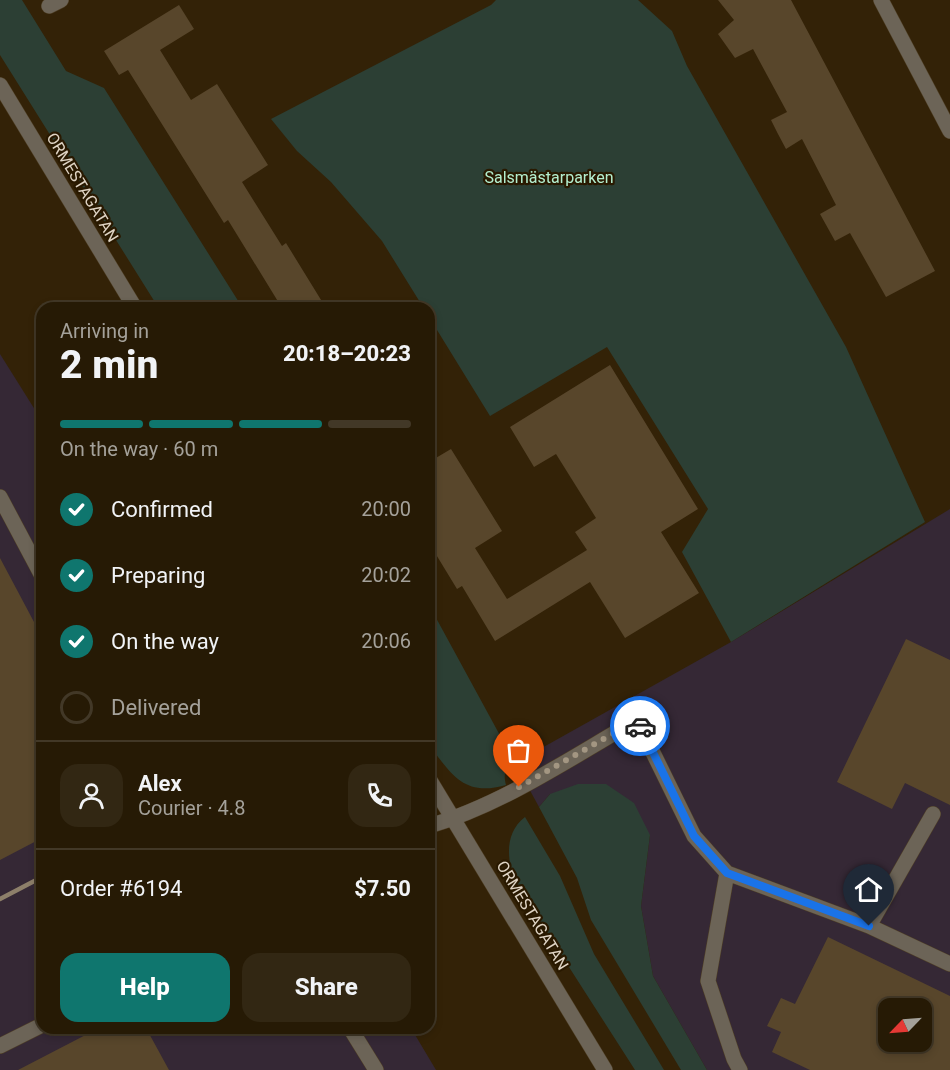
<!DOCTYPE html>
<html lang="en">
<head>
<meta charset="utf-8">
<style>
	:root { --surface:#261a05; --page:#322713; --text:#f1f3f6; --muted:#a4a19a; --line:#423827; --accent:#0f766e }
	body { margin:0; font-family:Roboto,sans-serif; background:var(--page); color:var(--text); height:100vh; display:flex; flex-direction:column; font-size:22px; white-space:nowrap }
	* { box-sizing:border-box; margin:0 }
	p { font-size:20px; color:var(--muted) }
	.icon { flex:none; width:33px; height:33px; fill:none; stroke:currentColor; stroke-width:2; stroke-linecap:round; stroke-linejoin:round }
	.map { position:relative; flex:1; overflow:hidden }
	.panel { position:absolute; left:36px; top:302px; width:399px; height:732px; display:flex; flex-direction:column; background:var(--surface); border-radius:18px; box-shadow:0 3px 9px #0003,0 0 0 2px var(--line) }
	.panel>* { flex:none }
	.needle { width:39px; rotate:245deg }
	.controls { position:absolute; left:878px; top:998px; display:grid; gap:12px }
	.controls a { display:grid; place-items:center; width:54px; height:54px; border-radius:12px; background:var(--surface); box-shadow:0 3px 9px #0003,0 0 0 2px var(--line); font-size:30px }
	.pin { position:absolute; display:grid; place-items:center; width:51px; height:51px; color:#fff; margin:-62px -26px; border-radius:50% 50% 50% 0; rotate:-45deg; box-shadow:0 0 6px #0007 }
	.pin .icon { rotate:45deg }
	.courier { position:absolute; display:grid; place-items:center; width:60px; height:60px; margin:-30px; border:4px solid #1a73e8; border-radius:50%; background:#fff; color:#222; box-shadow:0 2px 8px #0007 }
	.head em { font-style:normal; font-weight:800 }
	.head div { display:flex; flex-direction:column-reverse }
	.head { display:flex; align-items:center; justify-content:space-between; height:102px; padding:0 24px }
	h1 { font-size:39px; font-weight:800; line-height:45px }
	.bar { display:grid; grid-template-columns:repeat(4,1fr); gap:9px 6px; align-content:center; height:72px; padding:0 24px }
	.bar i { height:8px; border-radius:4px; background:var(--line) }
	.bar .current { background:var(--accent) }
	.bar p { grid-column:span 4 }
	.line { display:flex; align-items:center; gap:15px; padding:0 24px; border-top:2px solid var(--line) }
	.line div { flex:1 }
	.round { display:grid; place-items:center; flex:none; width:63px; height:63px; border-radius:18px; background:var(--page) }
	ol { padding:0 24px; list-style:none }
	li { display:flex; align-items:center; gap:18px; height:66px }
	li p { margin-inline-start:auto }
	li .icon { padding:6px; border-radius:50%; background:var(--accent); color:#fff; stroke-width:4 }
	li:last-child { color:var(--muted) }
	li i { width:33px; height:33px; border:3px solid var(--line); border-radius:50% }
	.action { display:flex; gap:12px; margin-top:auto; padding:12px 24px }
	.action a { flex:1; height:69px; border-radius:18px; background:var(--accent); color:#fff; font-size:24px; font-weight:800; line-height:69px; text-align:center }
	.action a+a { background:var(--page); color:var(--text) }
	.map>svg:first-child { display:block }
	.industrial { fill:#352835; fill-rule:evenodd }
	.green { fill:#2c3f34 }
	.building { fill:#58462b; fill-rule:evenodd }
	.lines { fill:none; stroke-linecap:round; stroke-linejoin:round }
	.minor-casing { stroke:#4f3f25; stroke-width:16 }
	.minor { stroke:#6c6457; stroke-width:15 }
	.rail { stroke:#8d7f6a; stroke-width:4.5 }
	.done { stroke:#a39682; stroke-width:6; stroke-dasharray:0 10.8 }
	.route { stroke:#1a73e8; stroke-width:8 }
	.labels { text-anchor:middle; stroke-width:4.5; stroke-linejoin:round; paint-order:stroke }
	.park-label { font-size:16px; fill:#b4efcf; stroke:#291900 }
	.street-label { font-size:16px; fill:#e0d5c5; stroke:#291900 }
</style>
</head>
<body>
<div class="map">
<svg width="950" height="1070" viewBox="0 0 950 1070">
	<rect width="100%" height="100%" fill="#332207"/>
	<path class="industrial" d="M 0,354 L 42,421 L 42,1028 L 411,1028 L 436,1070 L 0,1070 Z
		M 950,509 L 950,1070 L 707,1070 L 653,976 L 641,906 L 650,835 L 550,794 L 539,807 L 515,763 L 731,642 ZM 888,1008 L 921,1008 L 921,1041 L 888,1041 Z"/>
	<path class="green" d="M 0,0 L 22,0 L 66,71 L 104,88 L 242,307 L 158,307 L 0,55 Z
		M 496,0 L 638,0 L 672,31 L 687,66 L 846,347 L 925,522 L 731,642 L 682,552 L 708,509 L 607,347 L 490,416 L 429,317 L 429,308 L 423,307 L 382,241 L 331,182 L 297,151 L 271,119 L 491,5 Z
		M 429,605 L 515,763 C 505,769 503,773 506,785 C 464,797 452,775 429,745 Z
		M 578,784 L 606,784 L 634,803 L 650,835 L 641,906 L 653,976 L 707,1070 L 681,1070 L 591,920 L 577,878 L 539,807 L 550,794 Z
		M 525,817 L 560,876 L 594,954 L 664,1070 L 635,1070 L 517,886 C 507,863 503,834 525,817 Z"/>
	<path class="building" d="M 718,0 L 791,0 L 935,271 L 886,297 L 850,233 L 835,241 L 820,214 L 836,205 L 802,139 L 786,149 L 778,134 L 771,120 L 787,112 L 753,49 L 735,58 L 718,34 L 734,20 Z
		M 179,5 L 194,29 L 160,50 L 191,100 L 217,84 L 268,165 L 242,182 L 282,246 L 286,243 L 326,308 L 282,308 L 228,220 L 224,223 L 128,70 L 119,75 L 104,51 Z
		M 610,365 L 698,509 L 661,532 L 699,593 L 625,638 L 590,582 L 495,641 L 462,586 L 457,589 L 429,543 L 429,462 L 451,449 L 502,531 L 475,548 L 507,599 L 587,550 L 575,532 L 596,518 L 556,454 L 534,467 L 510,427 Z
		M 0,558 L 42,637 L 42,838 L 0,860 Z
		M 906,639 L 950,660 L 950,805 L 905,783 L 892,809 L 837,782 Z
		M 828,937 L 950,996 L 950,1070 L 810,1070 L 772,1052 L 781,1032 L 767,1026 L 781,998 L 795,1004 ZM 888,1008 L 921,1008 L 921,1041 L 888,1041 Z
		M 99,1028 L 146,1028 L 169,1070 L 18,1070 Z"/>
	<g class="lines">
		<g class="minor-casing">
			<path id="minor" d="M 881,0 L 950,131
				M 49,6 L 61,0
				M 0,85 L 135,308
				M 0,497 L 42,576
				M 429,779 L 605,1070
				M 429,826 C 502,805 572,757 637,720 L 694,836 L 727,873 L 708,981 L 734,1059 L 740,1070
				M 727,873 L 869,926 L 950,964
				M 869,926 L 933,814
				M 350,1028 L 376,1070
				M 0,1046 L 42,1025"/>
		</g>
		<use href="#minor" class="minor"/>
		<path class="rail" d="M 0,899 L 42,877"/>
	</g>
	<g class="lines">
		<path class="done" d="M 519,787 L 637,720 L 640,726"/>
		<path class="route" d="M 640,726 L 694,836 L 727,873 L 869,926"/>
	</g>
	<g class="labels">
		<g class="park-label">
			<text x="549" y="183">Salsmästarparken</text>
		</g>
		<g class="street-label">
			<text transform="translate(83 187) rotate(59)" y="6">ORMESTAGATAN</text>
			<text transform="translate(533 915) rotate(59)" y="6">ORMESTAGATAN</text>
		</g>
	</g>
</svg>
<div class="controls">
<a><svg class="needle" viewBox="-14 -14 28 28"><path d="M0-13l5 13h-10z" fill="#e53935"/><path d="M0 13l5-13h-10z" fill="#a4a19a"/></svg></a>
</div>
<div class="pin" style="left:519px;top:787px;background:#ea580c"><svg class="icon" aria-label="bag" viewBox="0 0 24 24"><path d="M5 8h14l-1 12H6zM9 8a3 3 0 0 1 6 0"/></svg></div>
<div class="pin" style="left:869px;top:926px;background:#1f2937"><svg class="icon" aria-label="home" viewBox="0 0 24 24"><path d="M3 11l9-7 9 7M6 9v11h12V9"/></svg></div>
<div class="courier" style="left:640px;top:726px"><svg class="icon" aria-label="car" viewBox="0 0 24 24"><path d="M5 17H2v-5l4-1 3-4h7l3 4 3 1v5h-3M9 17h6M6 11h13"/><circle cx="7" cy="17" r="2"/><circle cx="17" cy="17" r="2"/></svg></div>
<section class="panel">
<div class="head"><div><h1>2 min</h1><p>Arriving in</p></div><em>20:18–20:23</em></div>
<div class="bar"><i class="current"></i><i class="current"></i><i class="current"></i><i></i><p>On the way · 60 m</p></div>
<ol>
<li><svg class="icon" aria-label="check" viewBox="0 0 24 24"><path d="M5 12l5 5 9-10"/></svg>Confirmed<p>20:00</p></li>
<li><svg class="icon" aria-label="check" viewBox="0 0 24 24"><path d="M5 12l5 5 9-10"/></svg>Preparing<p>20:02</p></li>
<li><svg class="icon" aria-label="check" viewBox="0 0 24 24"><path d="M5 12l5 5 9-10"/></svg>On the way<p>20:06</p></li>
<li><i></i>Delivered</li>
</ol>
<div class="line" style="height:108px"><a class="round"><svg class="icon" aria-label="person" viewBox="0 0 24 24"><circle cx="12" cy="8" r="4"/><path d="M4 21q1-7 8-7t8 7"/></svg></a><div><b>Alex</b><p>Courier · 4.8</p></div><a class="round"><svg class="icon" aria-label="phone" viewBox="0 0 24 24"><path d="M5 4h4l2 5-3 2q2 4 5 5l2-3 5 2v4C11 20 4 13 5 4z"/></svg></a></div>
<div class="line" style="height:78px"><div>Order #6194</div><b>$7.50</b></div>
<div class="action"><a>Help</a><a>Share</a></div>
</section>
</div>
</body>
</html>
